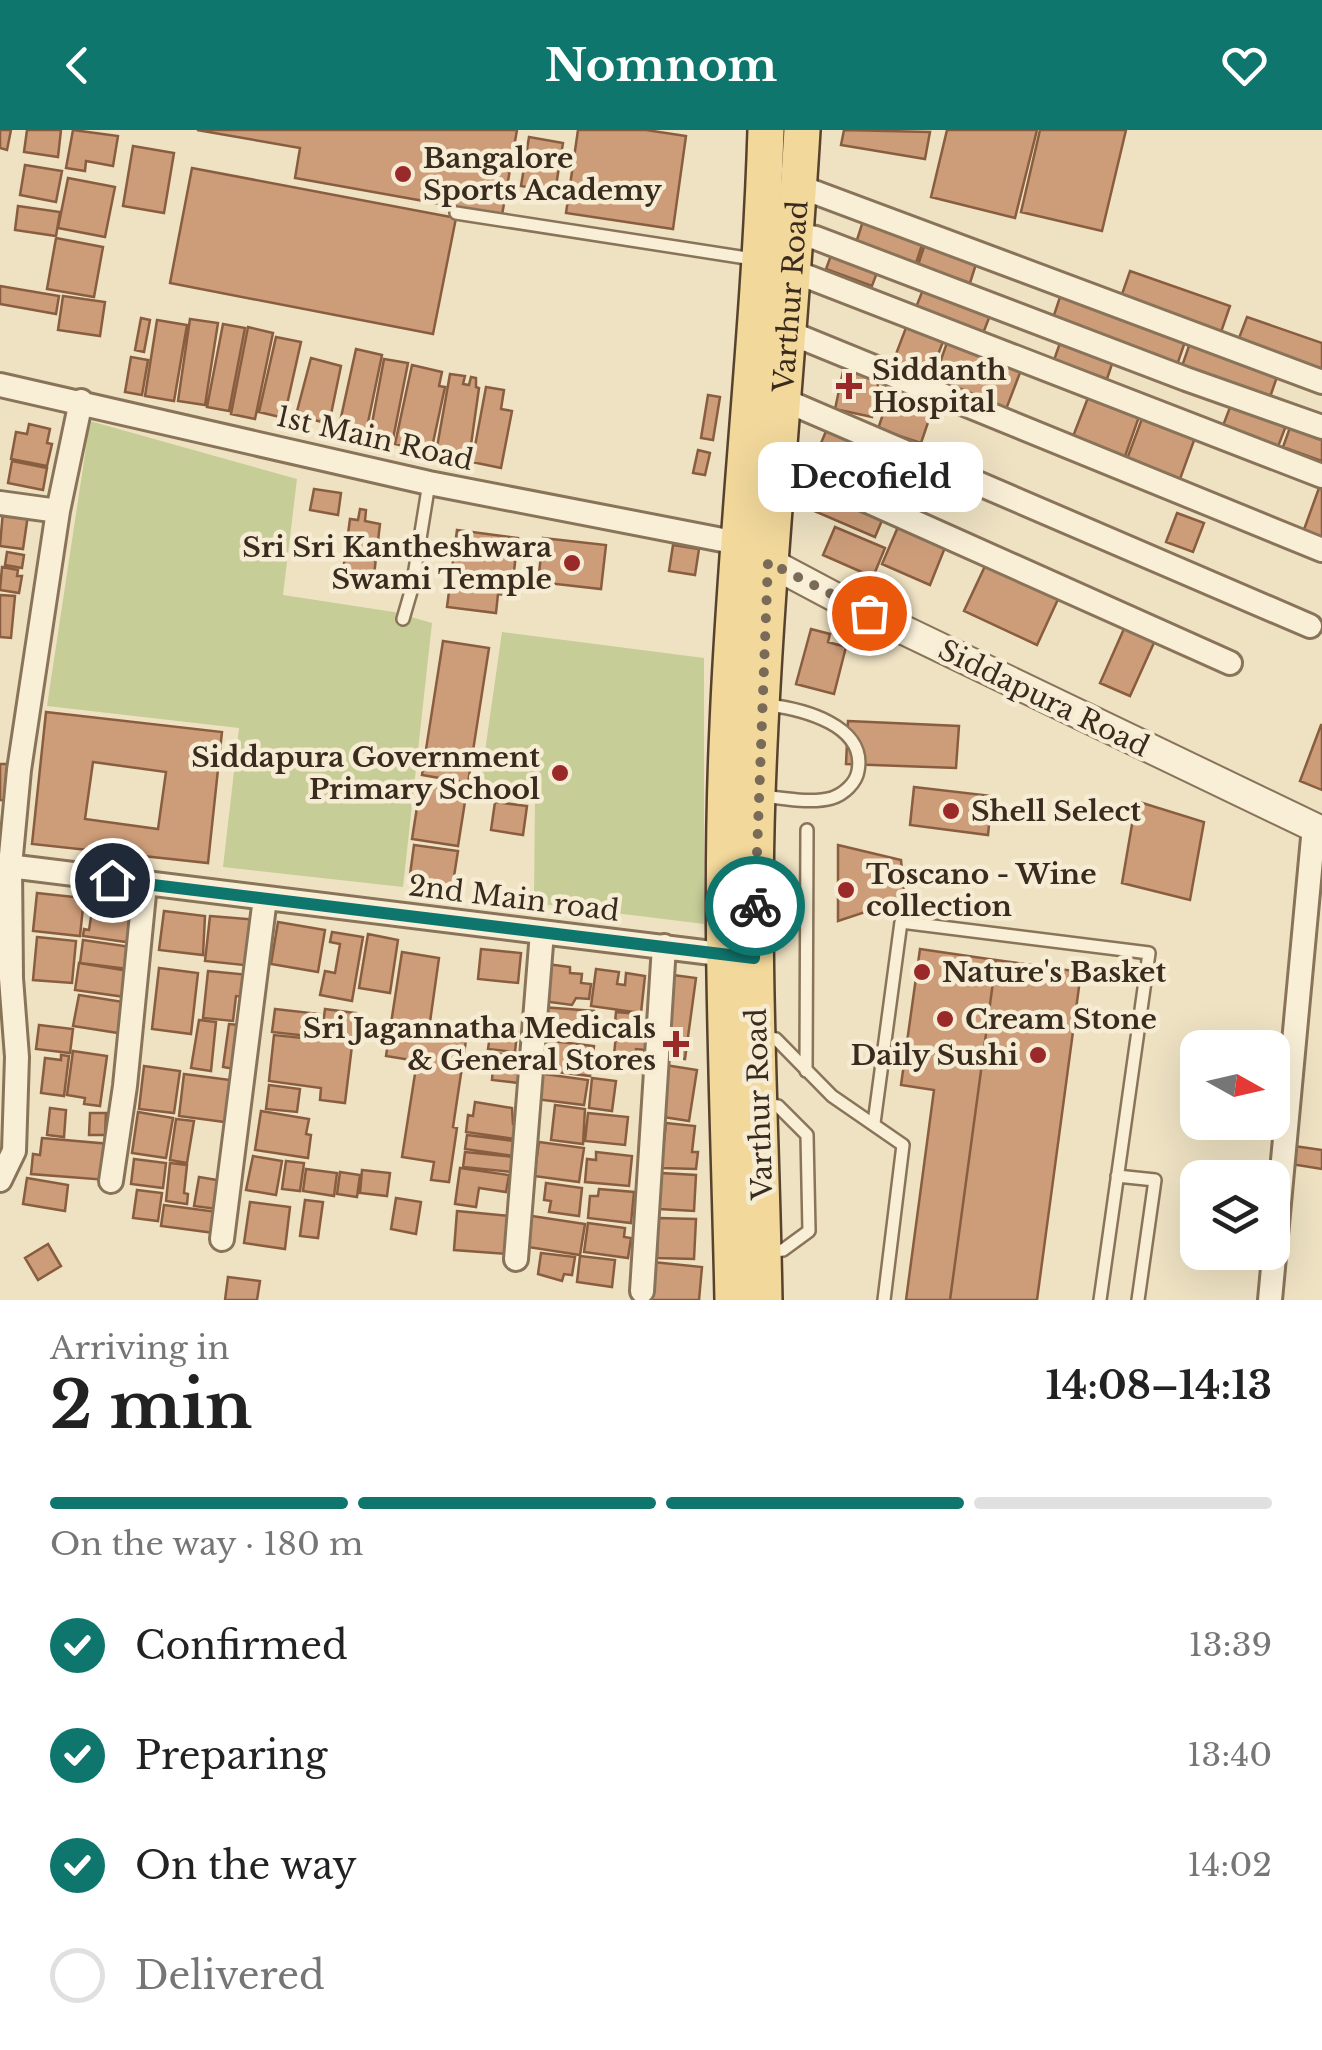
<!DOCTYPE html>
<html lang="en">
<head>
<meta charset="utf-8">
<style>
	:root { --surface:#fff; --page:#f2f2f2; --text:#222; --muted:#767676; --line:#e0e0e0; --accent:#0f766e }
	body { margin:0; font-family:"Libre Baskerville",serif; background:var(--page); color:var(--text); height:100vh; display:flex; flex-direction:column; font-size:38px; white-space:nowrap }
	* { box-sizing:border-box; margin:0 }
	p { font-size:32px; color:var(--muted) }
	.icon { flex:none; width:55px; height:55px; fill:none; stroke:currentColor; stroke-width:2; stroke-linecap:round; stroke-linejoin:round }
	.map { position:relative; height:1170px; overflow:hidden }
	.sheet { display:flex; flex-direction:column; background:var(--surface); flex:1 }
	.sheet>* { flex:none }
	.needle { width:65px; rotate:98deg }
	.fabs { position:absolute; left:1180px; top:900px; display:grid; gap:20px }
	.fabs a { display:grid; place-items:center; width:110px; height:110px; border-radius:20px; background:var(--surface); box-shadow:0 10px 40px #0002; font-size:50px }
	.pin { position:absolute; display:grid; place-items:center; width:85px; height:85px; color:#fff; margin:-42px; border:5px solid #fff; border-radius:50%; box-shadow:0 2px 10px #0007 }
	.courier { position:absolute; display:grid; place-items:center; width:100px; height:100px; margin:-50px; border:8px solid #0f766e; border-radius:50%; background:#fff; color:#222; box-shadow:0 2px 12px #0007 }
	.bubble { position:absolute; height:70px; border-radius:20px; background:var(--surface); box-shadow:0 10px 40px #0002; font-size:32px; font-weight:800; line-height:70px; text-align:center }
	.summary em { font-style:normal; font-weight:800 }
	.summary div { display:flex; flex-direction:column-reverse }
	.summary { display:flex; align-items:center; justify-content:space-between; height:170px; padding:0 50px }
	h1 { font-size:65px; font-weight:800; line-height:75px }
	.bar { display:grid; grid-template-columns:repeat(4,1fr); gap:15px 10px; align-content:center; height:120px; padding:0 50px }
	.bar i { height:12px; border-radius:8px; background:var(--line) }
	.bar .active { background:var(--accent) }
	.bar p { grid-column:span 4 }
	ol { padding:0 50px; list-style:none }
	li { display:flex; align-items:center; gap:30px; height:110px }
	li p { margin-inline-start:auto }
	li .icon { padding:10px; border-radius:50%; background:var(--accent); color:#fff; stroke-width:4 }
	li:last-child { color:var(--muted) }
	li i { width:55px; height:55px; border:5px solid var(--line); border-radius:50% }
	header { display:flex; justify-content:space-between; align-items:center; height:130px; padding:0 50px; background:var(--accent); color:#fff; font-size:45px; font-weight:800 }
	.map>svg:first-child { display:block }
	.green { fill:#c6cd97 }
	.building { fill:#cd9d79; stroke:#895d3f; stroke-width:2.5; fill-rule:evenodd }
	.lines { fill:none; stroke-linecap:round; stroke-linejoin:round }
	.service-casing { stroke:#89745a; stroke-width:16 }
	.minor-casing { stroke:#89745a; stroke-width:28 }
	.tertiary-casing { stroke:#89745a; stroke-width:32 }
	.primary-casing { stroke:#57422e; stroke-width:40 }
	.service { stroke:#f9efd7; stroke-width:11 }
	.minor { stroke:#f9efd7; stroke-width:22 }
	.tertiary { stroke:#f9efd7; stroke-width:28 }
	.primary { stroke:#f2d89b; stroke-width:35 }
	.done { stroke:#796b58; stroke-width:10; stroke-dasharray:0 18 }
	.route { stroke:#0f766e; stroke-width:12 }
	.poi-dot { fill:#992a29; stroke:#f6ecd3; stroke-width:4 }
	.labels { text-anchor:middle; stroke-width:9; stroke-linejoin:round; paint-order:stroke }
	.poi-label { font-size:28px; font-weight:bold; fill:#392b1e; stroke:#f6ecd3; text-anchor:start }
	.street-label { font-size:28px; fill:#392b1e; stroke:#f6ecd3 }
</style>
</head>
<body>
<header><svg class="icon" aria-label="back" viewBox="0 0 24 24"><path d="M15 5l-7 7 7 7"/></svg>Nomnom<svg class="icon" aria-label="heart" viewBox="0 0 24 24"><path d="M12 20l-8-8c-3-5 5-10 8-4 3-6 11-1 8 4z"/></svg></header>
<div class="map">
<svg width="1322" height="1170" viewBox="0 0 1322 1170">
	<rect width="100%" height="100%" fill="#efe2c3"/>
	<path class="green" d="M 90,291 L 297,349 L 283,465 L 394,482 L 432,493 L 403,757 L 223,737 L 239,598 L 47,576 Z
		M 502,502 L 704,528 L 704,794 L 534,773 L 535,665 L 480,656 Z"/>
	<path class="building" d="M 0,0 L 11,0 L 7,20 L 0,18 Z
		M 27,0 L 61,0 L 58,27 L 24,22 Z
		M 73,0 L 118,6 L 113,36 L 86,31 L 85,41 L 66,38 Z
		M 197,0 L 517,0 L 502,85 L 295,48 L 300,18 Z
		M 578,0 L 646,0 L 686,6 L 673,99 L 566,83 Z
		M 844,0 L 930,2 L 925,29 L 841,15 Z
		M 947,0 L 1037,0 L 1015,88 L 931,67 Z
		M 1040,0 L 1126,0 L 1102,101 L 1021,82 Z
		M 529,7 L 563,13 L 555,62 L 521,56 Z
		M 133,16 L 174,23 L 164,83 L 123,76 Z
		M 25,35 L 62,41 L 56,72 L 20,65 Z
		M 192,38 L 456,88 L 433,204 L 170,153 Z
		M 68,48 L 115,57 L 105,107 L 58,98 Z
		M 18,76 L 60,82 L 56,106 L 15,100 Z
		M 863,91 L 923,112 L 916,133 L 856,113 Z
		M 56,108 L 103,117 L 94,167 L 47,159 Z
		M 925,114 L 977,131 L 970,153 L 918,135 Z
		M 833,120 L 879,137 L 872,156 L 826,139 Z
		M 1130,141 L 1230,176 L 1220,205 L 1120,170 Z
		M 0,156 L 59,166 L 56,184 L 0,174 Z
		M 924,157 L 991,183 L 980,211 L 913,185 Z
		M 1061,164 L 1186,209 L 1177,235 L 1052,191 Z
		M 63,166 L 105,172 L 100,206 L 58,200 Z
		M 1247,187 L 1322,213 L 1322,246 L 1236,216 Z
		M 141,188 L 150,190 L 144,222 L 135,220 Z
		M 190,189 L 218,193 L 205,275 L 178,271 Z
		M 157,190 L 187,195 L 174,271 L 145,266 Z
		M 223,194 L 245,198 L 229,281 L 207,277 Z
		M 907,195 L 944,209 L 930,246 L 893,232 Z
		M 248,197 L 273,203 L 255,289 L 231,284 Z
		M 276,207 L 301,212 L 284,288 L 259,282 Z
		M 949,207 L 1023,235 L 1005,282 L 932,255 Z
		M 1061,210 L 1114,228 L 1107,249 L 1054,230 Z
		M 1191,210 L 1279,241 L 1268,273 L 1180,242 Z
		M 356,219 L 382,225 L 365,307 L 338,301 Z
		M 131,227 L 148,230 L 142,265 L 125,262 Z
		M 311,228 L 341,236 L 329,294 L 296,285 Z
		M 384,229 L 408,233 L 393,309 L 370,304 Z
		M 412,235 L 442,242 L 439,256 L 445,257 L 431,322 L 395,314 Z
		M 844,237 L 880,244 L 872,287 L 835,279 Z
		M 450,244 L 465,246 L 463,254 L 469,255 L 471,247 L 476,248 L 476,257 L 479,258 L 469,329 L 436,323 Z
		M 486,257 L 504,260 L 501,279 L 512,281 L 501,338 L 472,332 Z
		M 890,263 L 933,278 L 921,313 L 878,299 Z
		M 708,265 L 720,267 L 713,310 L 701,308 Z
		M 1089,265 L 1140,284 L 1124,329 L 1072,309 Z
		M 1232,272 L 1287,293 L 1276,322 L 1221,301 Z
		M 1143,286 L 1196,305 L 1180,349 L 1127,329 Z
		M 1292,292 L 1322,304 L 1322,331 L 1283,317 Z
		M 29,294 L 50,299 L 47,313 L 52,314 L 47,336 L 11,329 L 16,302 L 27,304 Z
		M 829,294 L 874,315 L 856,357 L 811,337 Z
		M 877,317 L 932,341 L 917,377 L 861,353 Z
		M 698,320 L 710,323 L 705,345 L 693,343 Z
		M 12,331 L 47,338 L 43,360 L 8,353 Z
		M 816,351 L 886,381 L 875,407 L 805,377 Z
		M 1319,358 L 1322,360 L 1322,412 L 1302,405 Z
		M 314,359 L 341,363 L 338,385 L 310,380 Z
		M 360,379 L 366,380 L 365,391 L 380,394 L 374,445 L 343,441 L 350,389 L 358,390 Z
		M 3,381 L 28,385 L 23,419 L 0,416 Z
		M 1177,383 L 1204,393 L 1193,422 L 1166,412 Z
		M 901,390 L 948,410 L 930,455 L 882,434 Z
		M 835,397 L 885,418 L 873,447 L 823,425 Z
		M 457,400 L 518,408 L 511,466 L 498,464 L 496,483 L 447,477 Z
		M 543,408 L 606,415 L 601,459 L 538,452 Z
		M 673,415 L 699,419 L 695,445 L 669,441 Z
		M 7,422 L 24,425 L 22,438 L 5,435 Z
		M 986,434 L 1059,467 L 1037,515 L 964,481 Z
		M 2,437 L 18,440 L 17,446 L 22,446 L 19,463 L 0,460 Z
		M 0,465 L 15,466 L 11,508 L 0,507 Z
		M 1127,492 L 1157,506 L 1130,566 L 1100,553 Z
		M 811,499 L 830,504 L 828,512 L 846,517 L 834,564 L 796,554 Z
		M 443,511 L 489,518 L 468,653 L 422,645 Z
		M 46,582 L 222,602 L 208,733 L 32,714 ZM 93,632 L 166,642 L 158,699 L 85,689 Z
		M 848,591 L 959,596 L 956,638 L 846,634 Z
		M 1321,595 L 1322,595 L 1322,660 L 1300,651 Z
		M 0,634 L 11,634 L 10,671 L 0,670 Z
		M 421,652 L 467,659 L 458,716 L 412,709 Z
		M 914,657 L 992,666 L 988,705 L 910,695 Z
		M 1136,671 L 1204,692 L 1190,770 L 1122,753 Z
		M 495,672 L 527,676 L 523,705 L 491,700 Z
		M 414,715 L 458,721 L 452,759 L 409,752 Z
		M 838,715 L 901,730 L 905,769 L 838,791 Z
		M 37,763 L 84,768 L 80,806 L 33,801 Z
		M 94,768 L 139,774 L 133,813 L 83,806 L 84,799 L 89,800 Z
		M 164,781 L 205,786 L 203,825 L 159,820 Z
		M 210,786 L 258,790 L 253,836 L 205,831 Z
		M 278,792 L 325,800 L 318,842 L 271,834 Z
		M 332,802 L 363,807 L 352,871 L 320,865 L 325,841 L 335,843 L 340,814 L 330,812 Z
		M 368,804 L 398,810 L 390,863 L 359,858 Z
		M 37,807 L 76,811 L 72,853 L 33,850 Z
		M 83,810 L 131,817 L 128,839 L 80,833 Z
		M 481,819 L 521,823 L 518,853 L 478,849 Z
		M 920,819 L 996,830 L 950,1170 L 906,1170 L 934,960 L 901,955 Z
		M 402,822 L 439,828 L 430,892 L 468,897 L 453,997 L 457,998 L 449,1052 L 431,1050 L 434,1032 L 402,1027 L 417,931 L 386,926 Z
		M 996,830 L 1081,842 L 1037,1170 L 950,1170 Z
		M 79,833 L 129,841 L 125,867 L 75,860 Z
		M 547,834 L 570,837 L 570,843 L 582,844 L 581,853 L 591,854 L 589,869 L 576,868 L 572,875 L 542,871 Z
		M 159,838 L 198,843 L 191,904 L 152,899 Z
		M 596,839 L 619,842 L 617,854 L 625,855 L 626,843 L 645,846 L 641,883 L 591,876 Z
		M 208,841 L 250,845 L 247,867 L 236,866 L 233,891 L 203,888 Z
		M 673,845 L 696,848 L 685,929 L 663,926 Z
		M 79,865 L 123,872 L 118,903 L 73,896 Z
		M 542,877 L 594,881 L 592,908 L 540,904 Z
		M 275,879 L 320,884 L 317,907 L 272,902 Z
		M 325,879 L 356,883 L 345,973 L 320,970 L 321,958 L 269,951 L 274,905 L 321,910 Z
		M 616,882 L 639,884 L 637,904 L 614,902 Z
		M 199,890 L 216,892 L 211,941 L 191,938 Z
		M 229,894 L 248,896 L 235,939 L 223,937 Z
		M 39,895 L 73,899 L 70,923 L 36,919 Z
		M 491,899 L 517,902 L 515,922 L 488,919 Z
		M 616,905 L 647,908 L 646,920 L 636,919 L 635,927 L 614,925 Z
		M 544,910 L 594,916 L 590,946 L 540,940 Z
		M 73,921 L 107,926 L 100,976 L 84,974 L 85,968 L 67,965 Z
		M 494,923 L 522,926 L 519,953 L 492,950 Z
		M 61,925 L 69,926 L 64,966 L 41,963 L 45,928 L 61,930 Z
		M 665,935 L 697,940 L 689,991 L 657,986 Z
		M 144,936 L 180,941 L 174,983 L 139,979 Z
		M 537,943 L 588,950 L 584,975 L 535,969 Z
		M 184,944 L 238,951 L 232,993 L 179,986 Z
		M 592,948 L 616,951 L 612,981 L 589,978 Z
		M 269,955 L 300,959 L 297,982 L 266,979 Z
		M 475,972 L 512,978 L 513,994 L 517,995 L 515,1009 L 466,1002 L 468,985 L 473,986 Z
		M 555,975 L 585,979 L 583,1014 L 551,1010 Z
		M 50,978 L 66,980 L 64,1007 L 47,1005 Z
		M 261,981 L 309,989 L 306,1004 L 311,1005 L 308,1028 L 255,1020 Z
		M 138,982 L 173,988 L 166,1028 L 132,1023 Z
		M 90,983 L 106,983 L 105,1005 L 89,1005 Z
		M 588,983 L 628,987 L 625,1015 L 585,1011 Z
		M 176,989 L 194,991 L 187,1033 L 170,1030 Z
		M 666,993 L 695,996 L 692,1022 L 698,1022 L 696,1039 L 661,1038 Z
		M 467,1005 L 515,1011 L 513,1026 L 465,1019 Z
		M 42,1008 L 110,1014 L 107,1050 L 31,1044 L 33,1024 L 40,1025 Z
		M 539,1012 L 584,1018 L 579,1052 L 534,1046 Z
		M 1294,1016 L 1322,1020 L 1322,1039 L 1291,1034 Z
		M 465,1022 L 514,1027 L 512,1042 L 463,1037 Z
		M 596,1022 L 632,1026 L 629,1056 L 585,1052 L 587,1029 L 596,1030 Z
		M 253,1026 L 282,1031 L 276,1065 L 246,1060 Z
		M 134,1029 L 166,1033 L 163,1058 L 131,1054 Z
		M 286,1031 L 304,1033 L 300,1061 L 282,1059 Z
		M 170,1033 L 187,1035 L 184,1063 L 188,1064 L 187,1074 L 166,1071 Z
		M 460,1038 L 509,1045 L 506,1062 L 479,1058 L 476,1077 L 455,1074 Z
		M 306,1039 L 337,1043 L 334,1066 L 303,1061 Z
		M 362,1040 L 390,1043 L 387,1066 L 360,1063 Z
		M 340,1042 L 360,1045 L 357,1067 L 337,1064 Z
		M 661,1043 L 696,1045 L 694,1081 L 659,1079 Z
		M 199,1047 L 229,1052 L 225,1080 L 194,1076 Z
		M 27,1048 L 68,1055 L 65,1081 L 23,1074 Z
		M 546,1053 L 582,1058 L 579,1086 L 549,1082 L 551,1071 L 544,1070 Z
		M 599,1059 L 634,1062 L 631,1093 L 588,1088 L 590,1066 L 598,1066 Z
		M 137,1060 L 162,1063 L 158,1091 L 133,1088 Z
		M 396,1068 L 421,1072 L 416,1104 L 391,1099 Z
		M 305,1070 L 323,1072 L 318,1108 L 300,1106 Z
		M 250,1072 L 290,1077 L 285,1119 L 244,1113 Z
		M 164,1075 L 225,1083 L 222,1104 L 161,1096 Z
		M 457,1081 L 510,1086 L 507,1124 L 454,1120 Z
		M 532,1086 L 585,1094 L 580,1125 L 528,1117 Z
		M 658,1088 L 696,1089 L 694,1129 L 657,1128 Z
		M 588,1093 L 625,1098 L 624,1107 L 631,1108 L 628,1128 L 584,1122 Z
		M 48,1114 L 61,1136 L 38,1150 L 25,1128 Z
		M 541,1123 L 575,1127 L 572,1145 L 564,1144 L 562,1151 L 538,1144 Z
		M 580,1126 L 615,1130 L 612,1157 L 577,1152 Z
		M 653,1132 L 702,1137 L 699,1170 L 649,1170 Z
		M 228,1147 L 260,1151 L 257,1170 L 225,1170 Z"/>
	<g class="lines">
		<g class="service-casing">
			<path id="service" d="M 456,83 L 753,129
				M 403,489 L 412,458 L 429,353
				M 762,666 C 783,668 811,674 832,668 C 844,664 856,653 858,641 C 867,595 802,579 768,575
				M 763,907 L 776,909 L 832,966 L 903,1015 L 884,1170
				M 806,941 L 807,700
				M 763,974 L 778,976 L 807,1005 L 809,1101 L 783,1120 L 766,1122
				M 874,993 L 901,792 L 1149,823 L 1100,1170
				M 1117,1046 L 1155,1050 L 1138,1170"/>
		</g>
		<g class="minor-casing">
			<path id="minor" d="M 798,56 L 1322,252
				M 796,104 L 816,108 L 1186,249 L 1322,297
				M 793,141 L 1322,346
				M 788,202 L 1322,420
				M 0,255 L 429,353 L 738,413
				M 784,270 L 1310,496
				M 778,331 L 1230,533
				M 0,373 L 58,381
				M 0,735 L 736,826
				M 0,1050 L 14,1021 L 17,927 L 11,848 L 10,736 L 19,640 L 58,381 L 81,271
				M 111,1051 L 125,956 L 145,754
				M 222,1109 L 265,768
				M 516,1129 L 542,802
				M 642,1161 L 664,816
				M 1270,1170 L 1314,697"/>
		</g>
		<g class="tertiary-casing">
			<path id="tertiary" d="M 769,432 L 833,466 L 1322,701"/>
		</g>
		<g class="primary-casing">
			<g id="primary">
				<path d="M 733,1170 C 729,979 719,787 728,596 C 736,397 760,199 766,0"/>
				<path id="s1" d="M 764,1170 C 761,1001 751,832 757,664 C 765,442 789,221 802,0"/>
			</g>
		</g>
		<use href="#service" class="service"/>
		<use href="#minor" class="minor"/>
		<use href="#tertiary" class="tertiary"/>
		<use href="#primary" class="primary"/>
	</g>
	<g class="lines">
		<path class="done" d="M 755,776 L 768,432 L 869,483"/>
		<path class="route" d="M 112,750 L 754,828 L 755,776"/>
	</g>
	<g class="poi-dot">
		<circle cx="403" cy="44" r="10"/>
		<path d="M844 241h10v10h10v10h-10v10h-10v-10h-10v-10h10z"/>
		<circle cx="572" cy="433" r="10"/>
		<circle cx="560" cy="643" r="10"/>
		<circle cx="951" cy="681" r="10"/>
		<circle cx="846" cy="760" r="10"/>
		<circle cx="922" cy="842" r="10"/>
		<circle cx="945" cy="889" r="10"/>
		<path d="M671 899h10v10h10v10h-10v10h-10v-10h-10v-10h10z"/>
		<circle cx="1038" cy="925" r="10"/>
	</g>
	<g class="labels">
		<g class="poi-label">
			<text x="423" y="38">Bangalore<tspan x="423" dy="32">Sports Academy</tspan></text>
			<text x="872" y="250">Siddanth<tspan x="872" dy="32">Hospital</tspan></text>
			<text x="552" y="427" text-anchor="end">Sri Sri Kantheshwara<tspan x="552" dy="32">Swami Temple</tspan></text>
			<text x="540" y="637" text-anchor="end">Siddapura Government<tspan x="540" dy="32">Primary School</tspan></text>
			<text x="971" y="691">Shell Select</text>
			<text x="866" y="754">Toscano - Wine<tspan x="866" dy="32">collection</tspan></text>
			<text x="942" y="852">Nature's Basket</text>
			<text x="965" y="899">Cream Stone</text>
			<text x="656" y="908" text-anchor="end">Sri Jagannatha Medicals<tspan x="656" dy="32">&amp; General Stores</tspan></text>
			<text x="1018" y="935" text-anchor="end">Daily Sushi</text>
		</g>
		<g class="street-label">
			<text dy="10" stroke="none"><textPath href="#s1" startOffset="1005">Varthur Road</textPath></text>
			<text transform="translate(375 308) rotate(13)" y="10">1st Main Road</text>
			<text transform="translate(1044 568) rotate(26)" y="10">Siddapura Road</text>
			<text transform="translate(514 768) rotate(7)" y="10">2nd Main road</text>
			<text transform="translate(759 974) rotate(-92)" y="10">Varthur Road</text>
		</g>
	</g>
</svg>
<div class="fabs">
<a><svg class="needle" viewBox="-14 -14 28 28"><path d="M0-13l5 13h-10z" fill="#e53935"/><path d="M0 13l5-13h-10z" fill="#767676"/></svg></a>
<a><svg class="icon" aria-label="layers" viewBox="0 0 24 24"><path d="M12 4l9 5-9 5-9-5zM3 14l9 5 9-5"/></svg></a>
</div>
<div class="pin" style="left:869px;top:483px;background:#ea580c"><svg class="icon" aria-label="bag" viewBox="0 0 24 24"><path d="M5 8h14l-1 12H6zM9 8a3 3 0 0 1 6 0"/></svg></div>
<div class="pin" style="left:112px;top:750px;background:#1f2937"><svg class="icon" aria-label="home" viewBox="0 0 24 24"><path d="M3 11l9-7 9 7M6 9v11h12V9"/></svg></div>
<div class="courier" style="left:755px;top:776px"><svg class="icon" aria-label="bike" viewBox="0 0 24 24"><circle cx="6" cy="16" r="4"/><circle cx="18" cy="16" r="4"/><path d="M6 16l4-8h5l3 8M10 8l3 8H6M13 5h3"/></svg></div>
<div class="bubble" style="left:758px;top:312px;width:225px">Decofield</div>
</div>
<section class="sheet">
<div class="summary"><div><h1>2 min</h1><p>Arriving in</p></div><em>14:08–14:13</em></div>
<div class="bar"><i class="active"></i><i class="active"></i><i class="active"></i><i></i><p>On the way · 180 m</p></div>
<ol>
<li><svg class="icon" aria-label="check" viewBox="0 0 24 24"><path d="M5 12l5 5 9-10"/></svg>Confirmed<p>13:39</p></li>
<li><svg class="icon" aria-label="check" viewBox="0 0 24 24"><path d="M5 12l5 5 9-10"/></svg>Preparing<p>13:40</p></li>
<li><svg class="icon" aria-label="check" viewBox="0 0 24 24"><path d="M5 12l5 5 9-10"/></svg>On the way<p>14:02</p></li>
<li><i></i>Delivered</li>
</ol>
</section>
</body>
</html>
